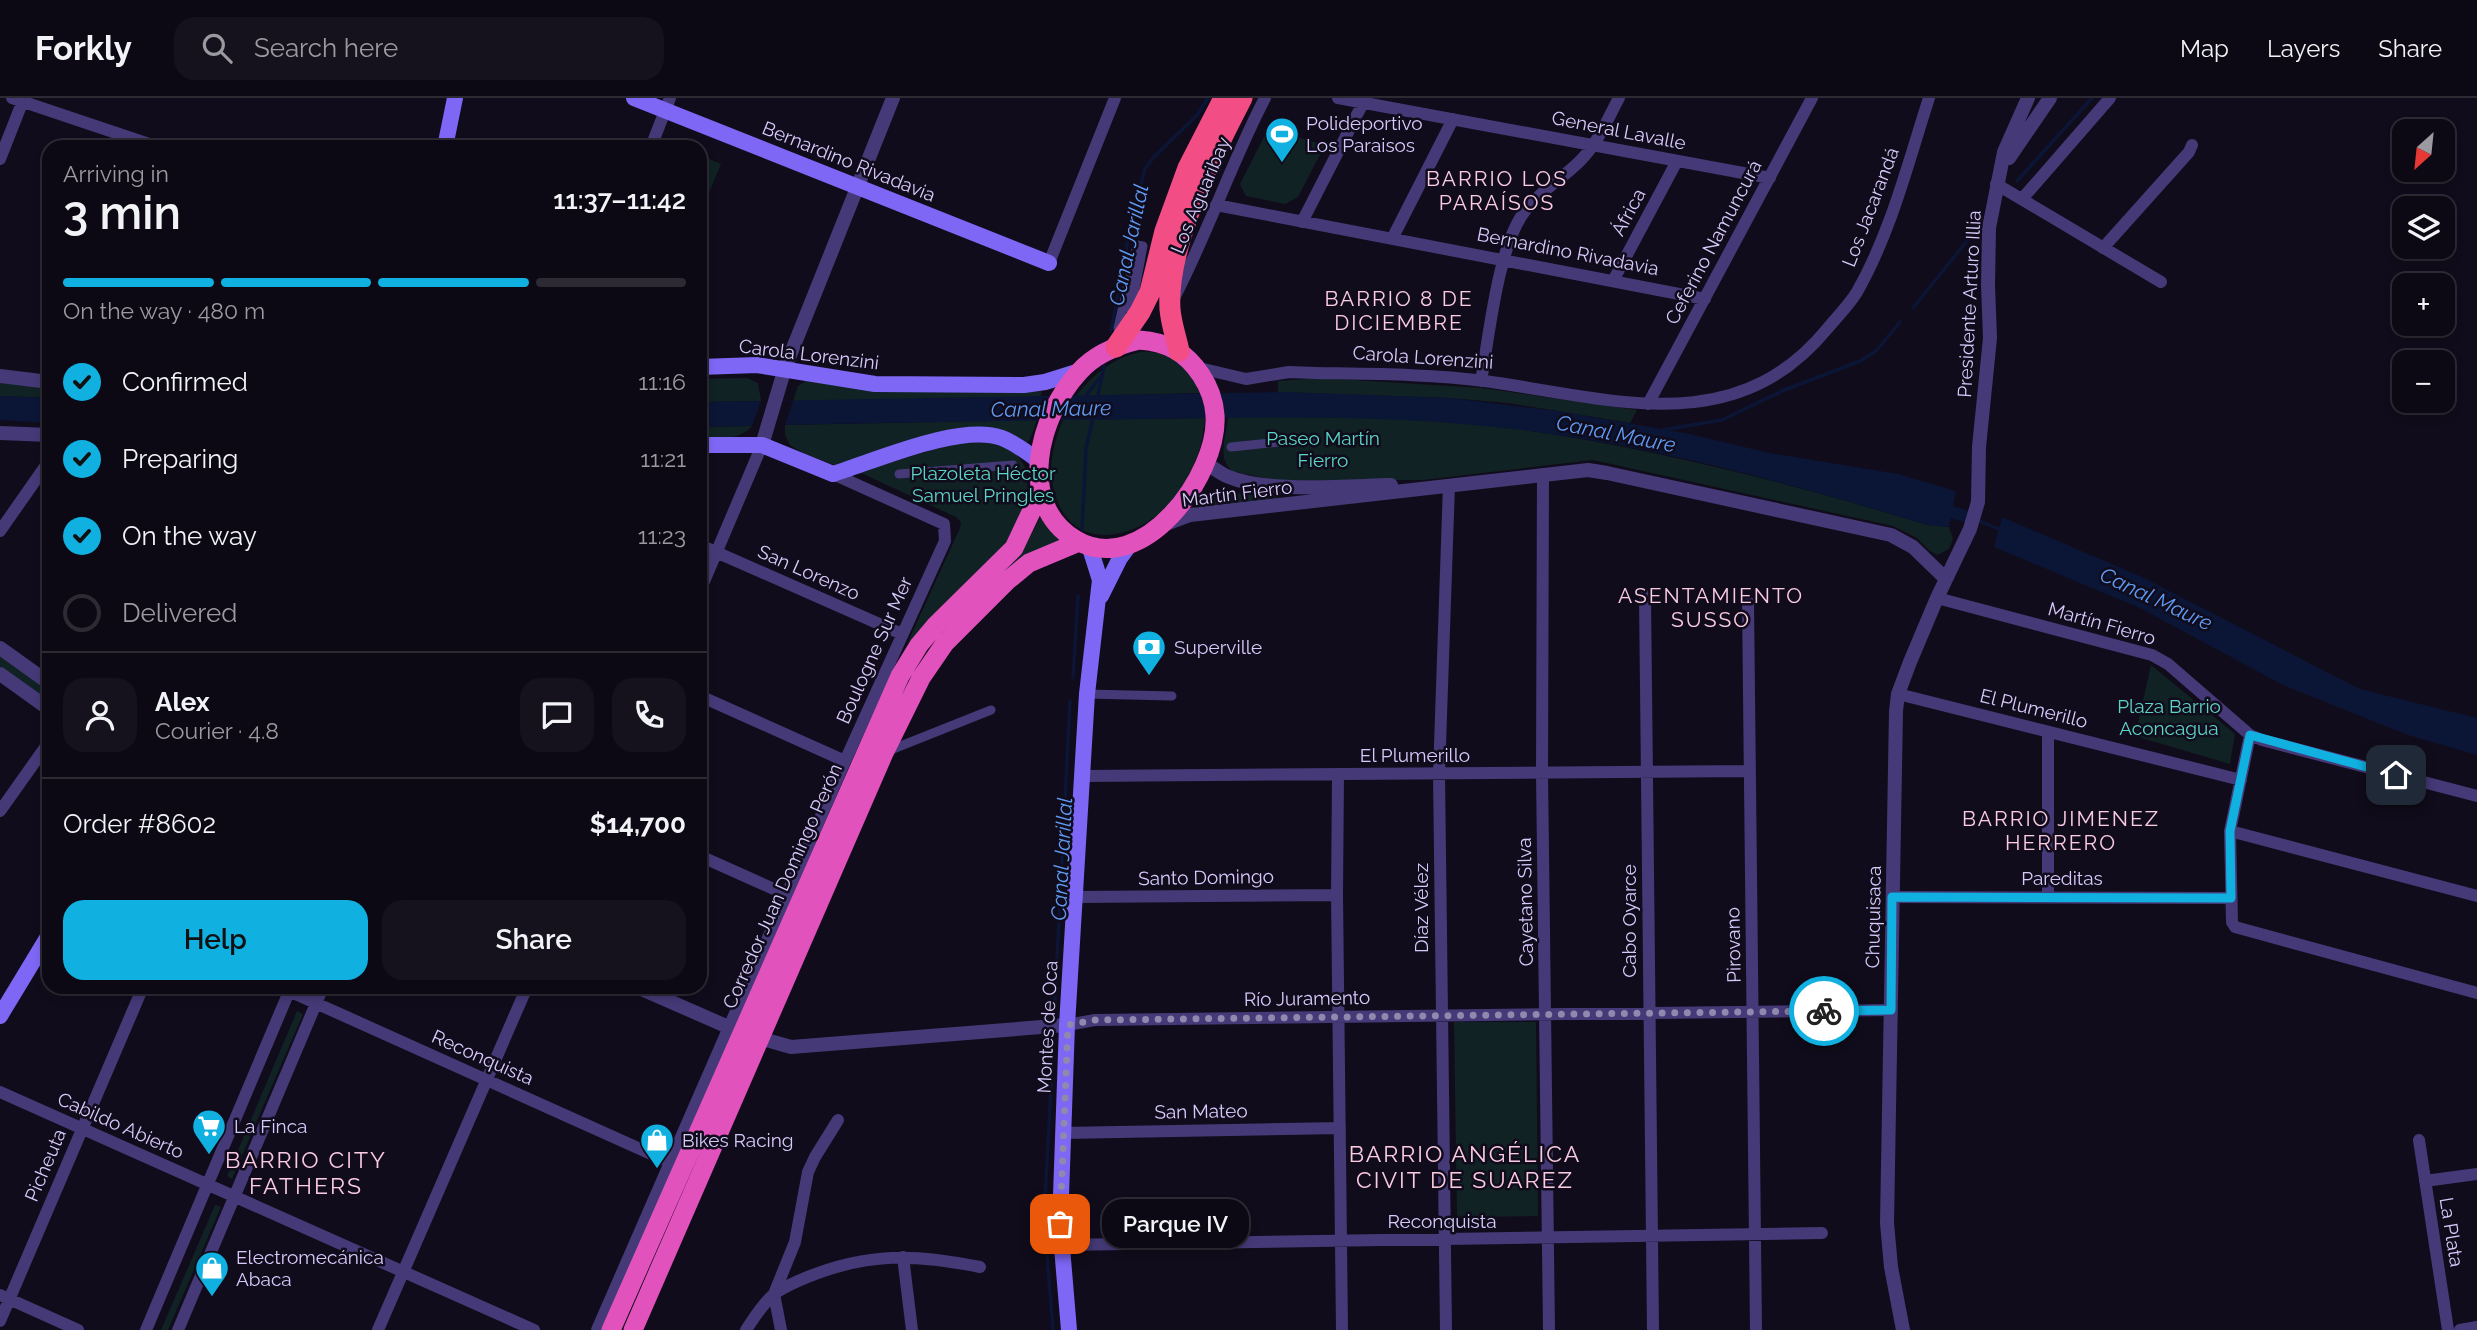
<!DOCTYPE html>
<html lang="en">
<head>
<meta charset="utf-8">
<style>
	:root { --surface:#0d0914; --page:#16121d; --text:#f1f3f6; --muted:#9a9aa0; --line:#2d2a34; --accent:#10b0e1 }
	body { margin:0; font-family:Raleway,sans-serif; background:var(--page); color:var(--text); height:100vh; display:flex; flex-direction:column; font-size:26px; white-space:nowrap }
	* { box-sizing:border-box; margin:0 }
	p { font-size:23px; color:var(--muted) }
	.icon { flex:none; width:38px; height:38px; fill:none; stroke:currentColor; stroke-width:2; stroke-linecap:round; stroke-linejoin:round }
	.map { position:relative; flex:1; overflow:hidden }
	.sheet { position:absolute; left:42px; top:42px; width:665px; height:854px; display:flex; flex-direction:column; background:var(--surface); border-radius:21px; box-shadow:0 4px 10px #0003,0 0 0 2px var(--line) }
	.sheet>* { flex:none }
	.needle { width:46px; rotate:207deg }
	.buttons { position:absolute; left:2392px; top:21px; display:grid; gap:14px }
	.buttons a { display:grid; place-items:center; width:63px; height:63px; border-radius:14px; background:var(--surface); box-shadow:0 4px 10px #0003,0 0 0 2px var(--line); font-size:35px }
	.pin { position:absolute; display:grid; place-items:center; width:60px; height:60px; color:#fff; margin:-30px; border-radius:14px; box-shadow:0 4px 10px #0006 }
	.courier { position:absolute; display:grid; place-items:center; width:70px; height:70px; margin:-35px; border:5px solid #10b0e1; border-radius:50%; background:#fff; color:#222; box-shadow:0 2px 9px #0007 }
	.bubble { position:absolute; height:49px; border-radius:21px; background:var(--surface); box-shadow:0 4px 10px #0003,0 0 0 2px var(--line); font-size:23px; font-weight:600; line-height:49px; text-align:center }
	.overview em { font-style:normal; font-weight:600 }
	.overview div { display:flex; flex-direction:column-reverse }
	.overview { display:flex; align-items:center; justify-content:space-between; height:119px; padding:0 21px }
	h1 { font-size:46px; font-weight:600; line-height:52px }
	.bar { display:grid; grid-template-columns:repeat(4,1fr); gap:10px 7px; align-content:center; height:84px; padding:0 21px }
	.bar i { height:9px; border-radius:5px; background:var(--line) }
	.bar .current { background:var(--accent) }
	.bar p { grid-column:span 4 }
	.line { display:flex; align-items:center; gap:18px; padding:0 21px; border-top:2px solid var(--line) }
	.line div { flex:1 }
	.round { display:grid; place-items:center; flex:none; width:74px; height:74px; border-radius:21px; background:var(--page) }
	ol { padding:0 21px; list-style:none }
	li { display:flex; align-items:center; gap:21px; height:77px }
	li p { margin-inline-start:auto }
	li .icon { padding:7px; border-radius:50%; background:var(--accent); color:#111; stroke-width:4 }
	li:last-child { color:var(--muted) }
	li i { width:38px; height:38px; border:4px solid var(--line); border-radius:50% }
	.primary-button { display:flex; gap:14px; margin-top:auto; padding:14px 21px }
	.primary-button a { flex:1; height:80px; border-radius:21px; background:var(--accent); color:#111; font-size:28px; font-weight:600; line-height:80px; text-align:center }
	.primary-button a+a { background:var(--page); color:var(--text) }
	header { display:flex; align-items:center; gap:42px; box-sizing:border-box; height:98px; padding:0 35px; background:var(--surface); border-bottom:2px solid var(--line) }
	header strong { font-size:33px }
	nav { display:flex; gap:38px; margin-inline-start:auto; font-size:24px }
	.search { width:490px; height:63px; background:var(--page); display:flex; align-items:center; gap:18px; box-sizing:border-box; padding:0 24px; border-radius:21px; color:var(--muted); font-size:26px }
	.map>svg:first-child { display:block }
	.green { fill:#102224 }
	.water { fill:#0b1535 }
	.pier { fill:#110c1b }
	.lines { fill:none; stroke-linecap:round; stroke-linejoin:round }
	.stream { stroke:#0b1535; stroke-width:3.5 }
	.canal { stroke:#0b1535; stroke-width:12 }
	.pedestrian { stroke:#453a77; stroke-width:9 }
	.minor { stroke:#453a77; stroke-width:12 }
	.tertiary { stroke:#453a77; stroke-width:14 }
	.secondary { stroke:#7e67f5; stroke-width:16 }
	.trunk { stroke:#e152bc; stroke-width:19 }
	.motorway { stroke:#f34d86; stroke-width:21 }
	.done { stroke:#9188ad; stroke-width:7; stroke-dasharray:0 12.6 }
	.route { stroke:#10b0e1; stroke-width:9 }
	.labels { text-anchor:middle; stroke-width:5; stroke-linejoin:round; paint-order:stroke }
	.poi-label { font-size:19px; fill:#d6cafb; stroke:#110c1b; text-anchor:start }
	.street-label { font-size:19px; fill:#d6cafb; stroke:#110c1b }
	.park-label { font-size:19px; fill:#5cd5c7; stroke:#110c1b }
	.neighbourhood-label { font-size:21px; letter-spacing:2px; fill:#fbcbe3; stroke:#110c1b }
	.water-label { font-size:21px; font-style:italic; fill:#5f9bf4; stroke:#110c1b }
	.quarter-label { font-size:23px; letter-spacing:2px; fill:#fbcbe3; stroke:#110c1b }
</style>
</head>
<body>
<header>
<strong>Forkly</strong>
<div class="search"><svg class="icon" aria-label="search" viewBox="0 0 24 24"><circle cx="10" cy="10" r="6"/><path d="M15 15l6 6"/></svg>Search here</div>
<nav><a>Map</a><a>Layers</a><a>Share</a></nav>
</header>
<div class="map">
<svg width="2477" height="1232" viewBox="0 0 2477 1232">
	<rect width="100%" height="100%" fill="#110c1b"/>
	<path class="green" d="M 1268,31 L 1325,47 L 1298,99 L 1285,106 L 1246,98 L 1240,86 Z
		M 700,57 L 721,66 L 700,116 Z
		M 1140,254 C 1173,252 1187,267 1200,295 L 1076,298 C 1094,276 1111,261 1140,254 Z
		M 747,280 L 758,285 L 761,303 L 700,304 L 700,281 Z
		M 1321,280 L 1482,290 L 1637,312 L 1630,325 L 1508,305 L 1450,300 L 1278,294 L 1278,283 Z
		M 807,282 L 875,293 L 1040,292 L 1042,295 L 1040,299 L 793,303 L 798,288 Z
		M 0,283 L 49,289 L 49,300 L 0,298 Z
		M 1228,319 C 1327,319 1427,318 1525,332 C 1662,352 1795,387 1928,427 L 1949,429 L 1953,441 L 1949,451 L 1937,457 L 1930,453 L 1917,440 L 1893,428 L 1593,362 L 1423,382 L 1273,382 L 1232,373 C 1216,359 1227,337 1228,319 Z
		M 1205,320 C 1203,351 1190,386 1168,408 C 1132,443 1072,454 1055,396 C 1047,372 1053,345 1063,322 Z
		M 1037,322 L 1030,341 L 1027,345 L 1005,334 L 837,368 L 805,356 L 790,347 L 785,337 L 785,327 Z
		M 752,328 C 740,343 718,339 700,340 L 700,329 Z
		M 959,344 L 998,345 L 1016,355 L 1025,369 L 1028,393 L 1026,405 L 1010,444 L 907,546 L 960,430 L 961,424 L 956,419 L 859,374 Z
		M 1235,395 L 1279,398 L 1280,402 L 1201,408 L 1208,396 Z
		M 1041,418 L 1062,446 L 995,486 L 1030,439 Z
		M 0,557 L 46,590 L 45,596 L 38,596 L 0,568 Z
		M 2151,567 L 2235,636 L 2230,666 L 2135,638 Z
		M 297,913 L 303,916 L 232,1081 L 227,1078 Z
		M 1454,924 L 1536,924 L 1538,1118 L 1457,1119 Z
		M 215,1107 L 221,1109 L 168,1232 L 161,1232 Z"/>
	<path class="water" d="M 1285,294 L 1450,300 L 1557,313 L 1685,335 L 1770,355 L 1898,376 L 1956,393 L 1949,429 L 1928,427 C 1795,387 1660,349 1522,332 C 1396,316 1269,319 1142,321 C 995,323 847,325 700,329 L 700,304 Z
		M 0,298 L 49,300 L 49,325 L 0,322 Z
		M 2002,419 L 2142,479 L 2360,591 L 2477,620 L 2477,657 L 2408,637 L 2283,587 L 2140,510 L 1994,449 Z"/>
	<path class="pier" d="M 761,303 L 793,303 L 785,327 L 752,328 Z"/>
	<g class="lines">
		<path class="stream" d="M 2017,83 L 2092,0
			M 1913,210 L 1971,138
			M 1111,233 L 1131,125 L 1145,71 L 1153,60 L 1197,17 L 1208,0
			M 1083,301 L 1100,280
			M 1097,302 L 1104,268
			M 1662,332 L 1722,322 L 1782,293 L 1860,263 L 1876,253 L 1900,224
			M 1977,422 L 1999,431
			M 1082,432 L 1086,350 L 1093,320
			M 1073,580 L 1078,498
			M 1054,920 L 1070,603
			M 1052,970 L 1044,1120 L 1053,1232"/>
		<path class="canal" d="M 1939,410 L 1974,421"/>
		<path class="pedestrian" d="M 1123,231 L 1118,230 L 1137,147 L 1143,148 L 1131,213
			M 1231,349 L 1310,341
			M 899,376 L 1013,367
			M 1087,596 L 1172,598
			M 888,653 L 991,612"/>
		<path class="minor" d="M 12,0 L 158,49
			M 1338,0 L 1770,80
			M 651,49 L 670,0
			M 0,61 L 24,0
			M 1996,86 L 2161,184
			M 2022,101 L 2110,0
			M 1216,107 L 1705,201
			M 1302,124 L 1363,5
			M 1392,141 L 1453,21
			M 2103,150 L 2189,54 L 2192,47
			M 1049,165 L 1115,0
			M 1613,183 L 1677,63
			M 1174,200 C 1208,135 1231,65 1265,0
			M 1195,269 L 1246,281 L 1289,274 L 1316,275 C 1372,276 1430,276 1485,283 C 1609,300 1734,344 1827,231 C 1837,219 1849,207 1857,194 C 1891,134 1908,65 1929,0
			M 1481,283 C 1489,239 1498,147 1525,113 C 1540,93 1562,81 1580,63 C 1598,45 1607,22 1619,0
			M 1648,306 L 1812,0
			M 1543,376 L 1542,675 L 1549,1232
			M 0,433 L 49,363
			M 700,447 L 902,536
			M 700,493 L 762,347
			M 1645,498 L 1653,1232
			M 1937,500 L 2152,557 L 2168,566 L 2250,637 L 2262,642 L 2477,698
			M 1748,504 L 1756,1232
			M 1898,596 L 2241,682
			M 700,598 L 845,663
			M 2250,637 L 2230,733 L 2232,824 L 2235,829 L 2477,895
			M 1338,676 L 1337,797 L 1342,1232
			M 1082,678 L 1749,673
			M 0,713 L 49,644
			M 2230,733 L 2477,798
			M 700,758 L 787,797
			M 1075,799 L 1337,797
			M 1892,799 L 2231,800
			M 2048,799 L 2048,634
			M 280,889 L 669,1064
			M 1067,927 L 1095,922 L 1891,912
			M 0,994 L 534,1232
			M 1063,1035 L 1340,1030
			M 2419,1042 L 2448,1232
			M 2425,1083 L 2477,1076
			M 1061,1147 L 1822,1135
			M 903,1159 L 912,1232
			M 0,1197 L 78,1232
			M 0,1223 L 143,889
			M 146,1232 L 291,889
			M 178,1232 L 323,889
			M 378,1232 L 527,889
			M 597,1232 L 845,663 L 945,443 L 944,426 L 833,376
			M 746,1232 C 754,1220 761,1208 772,1198 C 781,1190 794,1185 805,1180 C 868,1154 915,1156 980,1169
			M 781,1232 L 774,1196 L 795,1144 L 808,1074 L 815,1059 L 838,1022
			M 1446,1232 L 1439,676 L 1449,387
			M 2460,1232 L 2477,1229"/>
		<path class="tertiary" d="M 2009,60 L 2050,0
			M 0,278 L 49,284
			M 0,335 L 49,337
			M 762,347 L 785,270 L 893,0
			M 1206,365 C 1214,370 1221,376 1229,379 C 1268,395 1347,388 1391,387
			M 1166,426 L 1190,417 L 1588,372 L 1607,375 L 1891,437 L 1913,449 L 1946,481
			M 0,550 L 49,585
			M 0,576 L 49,611
			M 637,889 L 742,935 L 791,949 L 1067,927
			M 1903,1232 L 1891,1169 L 1887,1125 L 1896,613 L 1898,596 L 1910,564 L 1937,500 L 1970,431 L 1978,404 L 1979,349 L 1990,240 L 1988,187 L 1989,130 L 2004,54 L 2028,0"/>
		<path class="secondary" d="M 634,0 L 1049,165
			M 445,49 L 455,0
			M 700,269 L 757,267 L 875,286 L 1024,287 L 1045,284 L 1080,273
			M 700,347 L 762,347 L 833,376 C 875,363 960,325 1002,340 C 1015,345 1027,354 1039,363
			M 1101,498 L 1120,460 L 1131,445
			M 0,918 L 49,837
			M 1069,1232 L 1060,1126 L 1067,927 L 1087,596 L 1100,482 L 1089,447"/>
		<path class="trunk" d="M 1139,242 C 1167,244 1186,254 1201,277 C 1209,289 1214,302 1215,317 C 1219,377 1142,481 1076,442 C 1015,406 1039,317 1079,274 C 1094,257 1118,247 1139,242 Z
			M 611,1232 L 900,578 L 919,547 L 935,528 L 1014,450 L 1041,393
			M 633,1232 L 884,655 L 921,580 L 945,545 L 1007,483 L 1029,465 L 1079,444"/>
		<path class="motorway" d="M 1116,249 L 1140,214 L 1150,194 L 1165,133 L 1188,70 L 1224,0
			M 1179,253 C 1176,239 1171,225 1170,211 C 1166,147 1213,56 1242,0"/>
	</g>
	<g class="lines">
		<path class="done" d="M 1060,1126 L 1068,927 L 1095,922 L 1824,913"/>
		<path class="route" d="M 1824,913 L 1891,912 L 1892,799 L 2231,800 L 2230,733 L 2250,637 L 2396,677"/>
	</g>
	<defs>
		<g id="stadium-pin" transform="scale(1.75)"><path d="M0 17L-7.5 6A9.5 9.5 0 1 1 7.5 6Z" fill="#10b0e1" stroke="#110c1b"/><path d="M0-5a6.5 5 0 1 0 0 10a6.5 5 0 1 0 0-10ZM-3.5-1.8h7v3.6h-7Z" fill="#fff"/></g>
		<g id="bank-pin" transform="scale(1.75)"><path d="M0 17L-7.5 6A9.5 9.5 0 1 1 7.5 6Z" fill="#10b0e1" stroke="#110c1b"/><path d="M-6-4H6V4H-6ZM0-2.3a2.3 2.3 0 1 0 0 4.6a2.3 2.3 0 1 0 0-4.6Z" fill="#fff"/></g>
		<g id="supermarket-pin" transform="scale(1.75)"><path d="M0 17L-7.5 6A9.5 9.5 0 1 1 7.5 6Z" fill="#10b0e1" stroke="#110c1b"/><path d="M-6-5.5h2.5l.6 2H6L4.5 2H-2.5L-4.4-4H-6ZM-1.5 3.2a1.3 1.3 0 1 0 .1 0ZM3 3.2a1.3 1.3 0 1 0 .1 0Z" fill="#fff"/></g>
		<g id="shop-pin" transform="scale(1.75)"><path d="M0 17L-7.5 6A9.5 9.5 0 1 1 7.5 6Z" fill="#10b0e1" stroke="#110c1b"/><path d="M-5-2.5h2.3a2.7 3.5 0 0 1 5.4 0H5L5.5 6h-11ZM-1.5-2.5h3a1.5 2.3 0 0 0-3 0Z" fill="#fff"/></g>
	</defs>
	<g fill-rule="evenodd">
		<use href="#stadium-pin" x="1282" y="36"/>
		<use href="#bank-pin" x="1149" y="549"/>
		<use href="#supermarket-pin" x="209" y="1028"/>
		<use href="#shop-pin" x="657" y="1042"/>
		<use href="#shop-pin" x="212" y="1170"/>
	</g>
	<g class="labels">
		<g class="poi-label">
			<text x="1306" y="32">Polideportivo<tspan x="1306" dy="22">Los Paraisos</tspan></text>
			<text x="1174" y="556">Superville</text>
			<text x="234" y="1035">La Finca</text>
			<text x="682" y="1049">Bikes Racing</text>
			<text x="236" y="1166">Electromecánica<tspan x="236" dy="22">Abaca</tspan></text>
		</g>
		<g class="street-label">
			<text transform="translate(1619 32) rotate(11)" y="7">General Lavalle</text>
			<text transform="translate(849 63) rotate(22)" y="7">Bernardino Rivadavia</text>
			<text transform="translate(1200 97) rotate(-67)" y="7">Los Aguaribay</text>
			<text transform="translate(1870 109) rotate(-69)" y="7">Los Jacarandá</text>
			<text transform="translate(1628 114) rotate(-62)" y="7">África</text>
			<text transform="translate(1713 144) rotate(-62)" y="7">Ceferino Namuncurá</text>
			<text transform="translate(1568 153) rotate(11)" y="7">Bernardino Rivadavia</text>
			<text transform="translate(1969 206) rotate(-87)" y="7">Presidente Arturo Illia</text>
			<text transform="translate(809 256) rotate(7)" y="7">Carola Lorenzini</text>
			<text transform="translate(1423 259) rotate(4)" y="7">Carola Lorenzini</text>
			<text transform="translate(1237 395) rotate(-7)" y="7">Martín Fierro</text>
			<text transform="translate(809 474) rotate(24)" y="7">San Lorenzo</text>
			<text transform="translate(2102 525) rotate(16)" y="7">Martín Fierro</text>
			<text transform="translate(874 552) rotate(-66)" y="7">Boulogne Sur Mer</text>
			<text transform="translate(2034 610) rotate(14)" y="7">El Plumerillo</text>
			<text x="1415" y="664">El Plumerillo</text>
			<text transform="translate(1206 779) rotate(-1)" y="7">Santo Domingo</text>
			<text x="2062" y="787">Pareditas</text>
			<text transform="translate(782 788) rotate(-66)" y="7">Corredor Juan Domingo Perón</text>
			<text transform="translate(1525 804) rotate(-91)" y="7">Cayetano Silva</text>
			<text transform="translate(1421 810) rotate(-90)" y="7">Díaz Vélez</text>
			<text transform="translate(1873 819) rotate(-89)" y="7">Chuquisaca</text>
			<text transform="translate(1629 823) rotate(-90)" y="7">Cabo Oyarce</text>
			<text transform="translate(1733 847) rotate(-91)" y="7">Pirovano</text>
			<text transform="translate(1307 900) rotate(-1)" y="7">Río Juramento</text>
			<text transform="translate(1047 929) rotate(-87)" y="7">Montes de Oca</text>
			<text transform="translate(483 959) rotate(24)" y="7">Reconquista</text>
			<text transform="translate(1201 1013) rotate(-1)" y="7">San Mateo</text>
			<text transform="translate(121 1027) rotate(24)" y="7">Cabildo Abierto</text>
			<text transform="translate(45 1067) rotate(-67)" y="7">Picheuta</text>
			<text x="1442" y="1130">Reconquista</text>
			<text transform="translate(2452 1134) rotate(81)" y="7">La Plata</text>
		</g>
		<g class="park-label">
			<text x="1323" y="347">Paseo Martín<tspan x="1323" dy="22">Fierro</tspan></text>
			<text x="983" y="382">Plazoleta Héctor<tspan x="983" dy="22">Samuel Pringles</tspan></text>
			<text x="2169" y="615">Plaza Barrio<tspan x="2169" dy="22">Aconcagua</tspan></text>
		</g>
		<g class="neighbourhood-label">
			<text x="1497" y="88">BARRIO LOS<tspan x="1497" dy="24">PARAÍSOS</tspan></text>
			<text x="1399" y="208">BARRIO 8 DE<tspan x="1399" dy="24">DICIEMBRE</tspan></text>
			<text x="1711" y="505">ASENTAMIENTO<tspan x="1711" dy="24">SUSSO</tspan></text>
			<text x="2061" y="728">BARRIO JIMENEZ<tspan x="2061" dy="24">HERRERO</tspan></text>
		</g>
		<g class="water-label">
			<text transform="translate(1129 147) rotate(-78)" y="7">Canal Jarillal</text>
			<text transform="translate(1051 311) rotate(-1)" y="7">Canal Maure</text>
			<text transform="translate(1616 336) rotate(11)" y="7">Canal Maure</text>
			<text transform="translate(2156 501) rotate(25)" y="7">Canal Maure</text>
			<text transform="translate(1062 761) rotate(-87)" y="7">Canal Jarillal</text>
		</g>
		<g class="quarter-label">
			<text x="1465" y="1064">BARRIO ANGÉLICA<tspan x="1465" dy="26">CIVIT DE SUAREZ</tspan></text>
			<text x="306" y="1070">BARRIO CITY<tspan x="306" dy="26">FATHERS</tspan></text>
		</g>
	</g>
</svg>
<div class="buttons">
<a><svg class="needle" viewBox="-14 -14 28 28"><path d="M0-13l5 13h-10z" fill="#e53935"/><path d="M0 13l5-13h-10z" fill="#9a9aa0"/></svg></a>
<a><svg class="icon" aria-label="layers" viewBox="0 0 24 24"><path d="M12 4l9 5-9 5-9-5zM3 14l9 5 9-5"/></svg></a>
<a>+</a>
<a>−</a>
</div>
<div class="pin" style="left:1060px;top:1126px;background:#ea580c"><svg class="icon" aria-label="bag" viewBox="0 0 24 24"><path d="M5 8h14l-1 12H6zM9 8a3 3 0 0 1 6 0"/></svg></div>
<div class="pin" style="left:2396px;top:677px;background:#1f2937"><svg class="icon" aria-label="home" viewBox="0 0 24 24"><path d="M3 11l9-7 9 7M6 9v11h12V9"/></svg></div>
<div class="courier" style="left:1824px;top:913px"><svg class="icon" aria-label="bike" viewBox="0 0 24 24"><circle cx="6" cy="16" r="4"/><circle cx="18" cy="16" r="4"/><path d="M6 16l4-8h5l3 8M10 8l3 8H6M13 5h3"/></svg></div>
<div class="bubble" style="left:1102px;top:1101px;width:147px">Parque IV</div>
<section class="sheet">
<div class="overview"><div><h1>3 min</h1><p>Arriving in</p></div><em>11:37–11:42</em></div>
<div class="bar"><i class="current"></i><i class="current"></i><i class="current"></i><i></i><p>On the way · 480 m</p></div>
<ol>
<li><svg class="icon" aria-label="check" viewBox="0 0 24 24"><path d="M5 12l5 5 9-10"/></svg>Confirmed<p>11:16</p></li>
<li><svg class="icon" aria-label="check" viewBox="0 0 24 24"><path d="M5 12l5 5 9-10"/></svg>Preparing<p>11:21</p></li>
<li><svg class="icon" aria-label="check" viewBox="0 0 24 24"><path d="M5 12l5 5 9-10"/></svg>On the way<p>11:23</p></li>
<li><i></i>Delivered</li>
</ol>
<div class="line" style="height:126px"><a class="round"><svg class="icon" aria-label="person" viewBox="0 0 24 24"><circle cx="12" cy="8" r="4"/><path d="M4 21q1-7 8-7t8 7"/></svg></a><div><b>Alex</b><p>Courier · 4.8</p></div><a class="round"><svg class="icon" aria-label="chat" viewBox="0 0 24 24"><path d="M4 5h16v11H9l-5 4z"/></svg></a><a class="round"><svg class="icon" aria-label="phone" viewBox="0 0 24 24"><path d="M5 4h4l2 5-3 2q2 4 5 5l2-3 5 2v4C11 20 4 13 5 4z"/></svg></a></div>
<div class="line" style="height:91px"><div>Order #8602</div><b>$14,700</b></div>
<div class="primary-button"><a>Help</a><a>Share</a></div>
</section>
</div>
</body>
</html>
